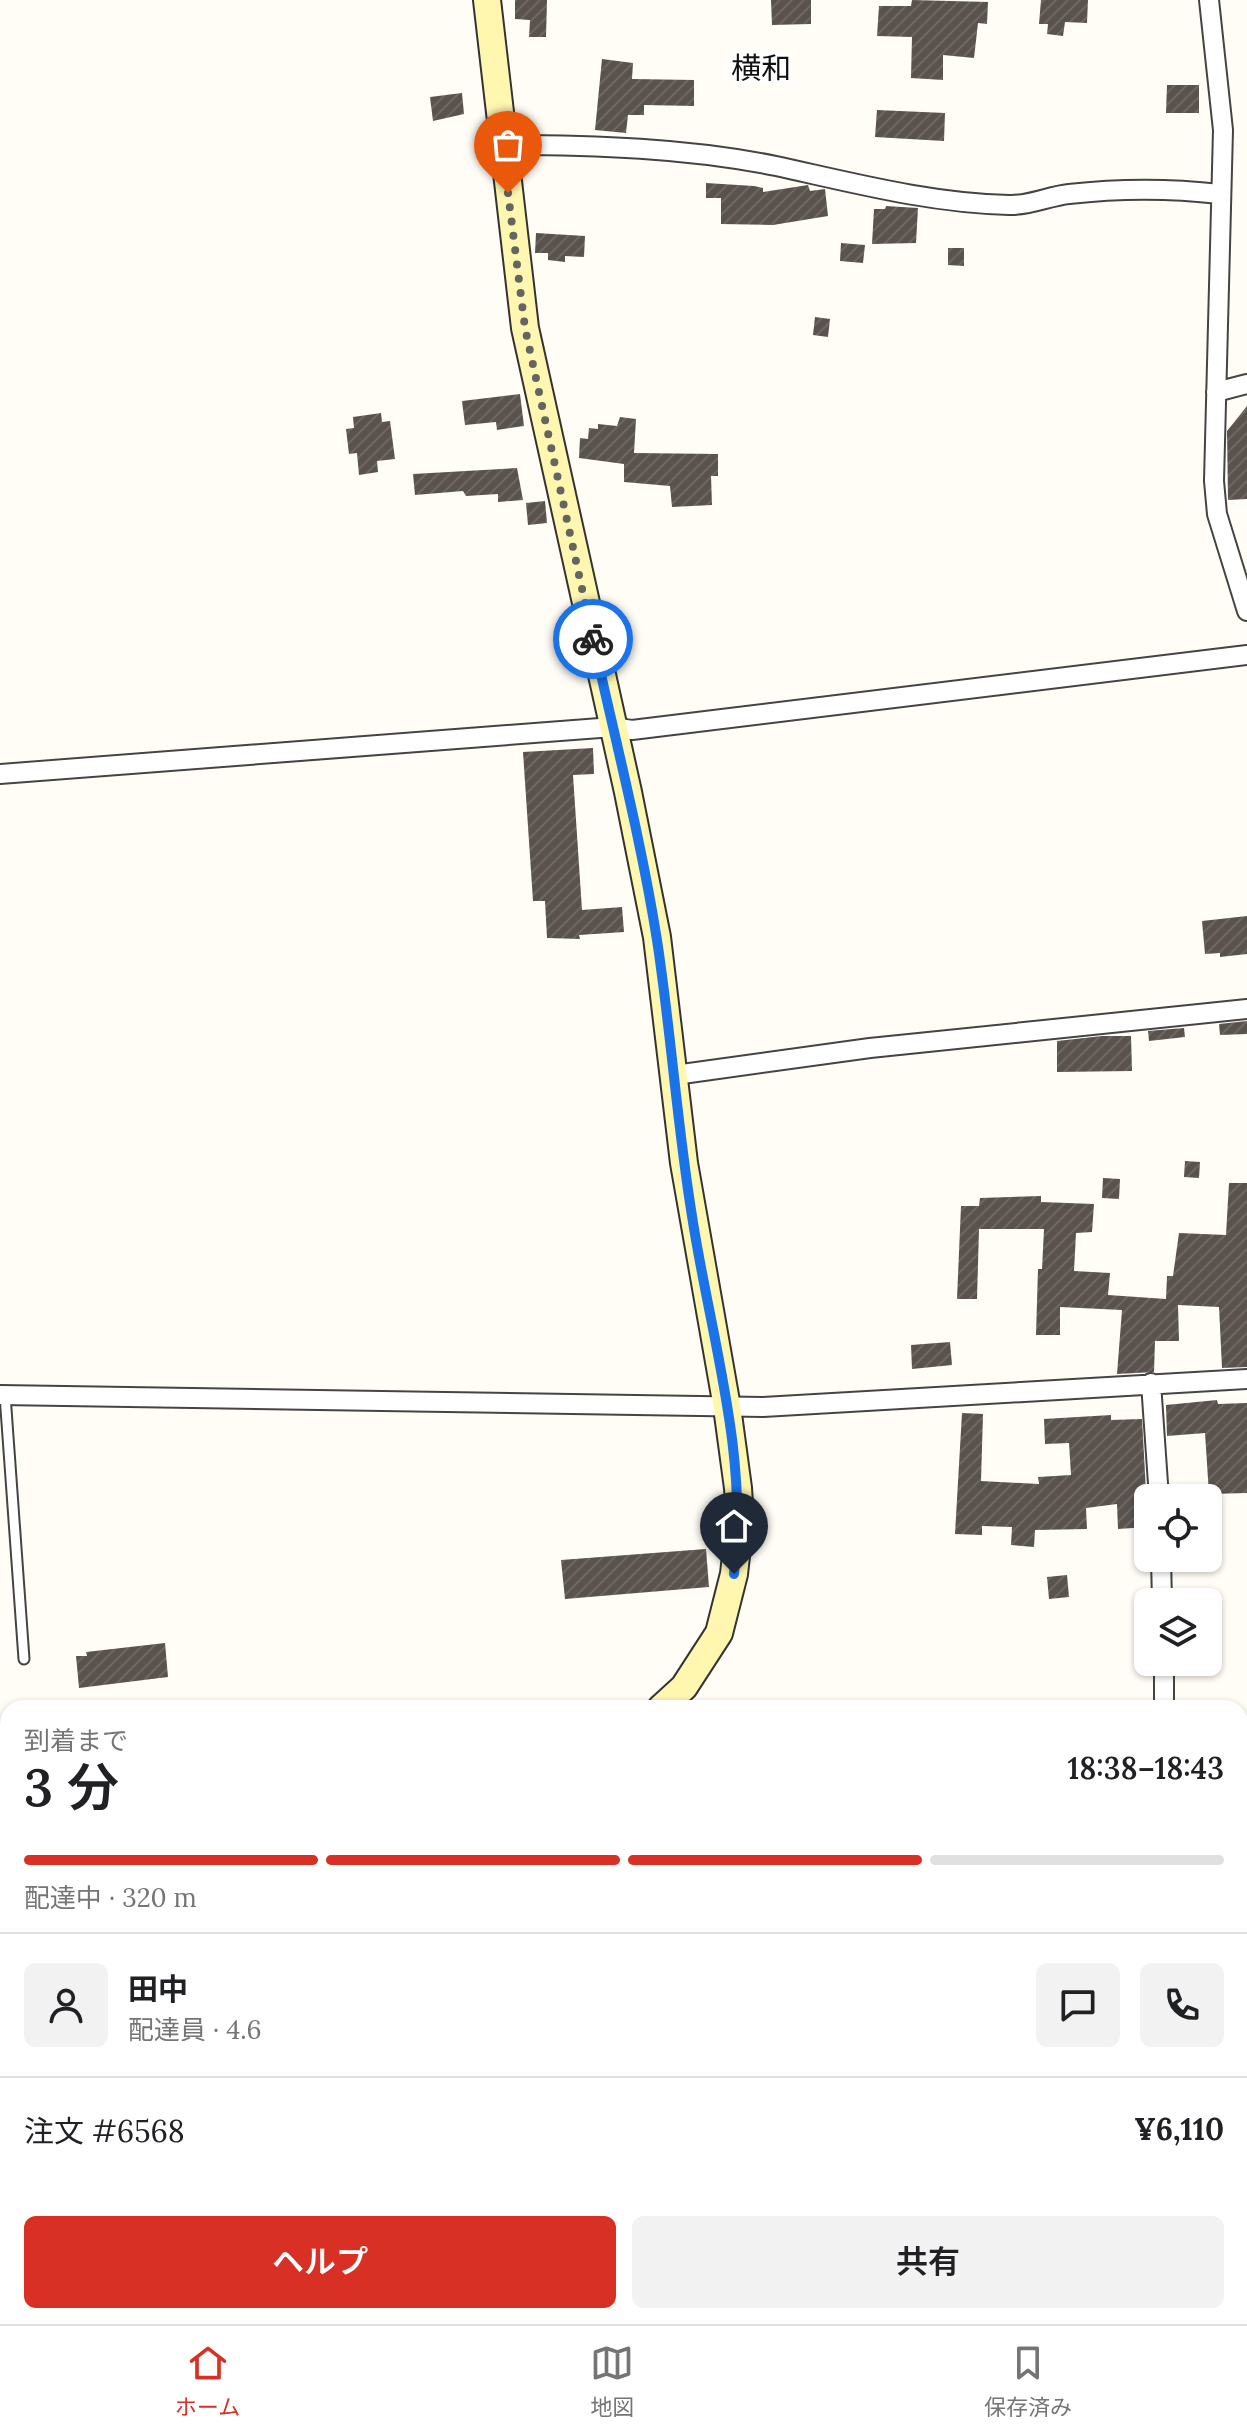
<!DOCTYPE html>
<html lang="ja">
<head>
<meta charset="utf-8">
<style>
	:root { --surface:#fff; --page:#f2f2f2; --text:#202124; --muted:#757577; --line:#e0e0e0; --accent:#d93025 }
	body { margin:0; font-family:Lora,"Noto Sans JP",serif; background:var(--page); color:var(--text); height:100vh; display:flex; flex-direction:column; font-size:30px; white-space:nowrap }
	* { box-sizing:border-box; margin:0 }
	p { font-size:26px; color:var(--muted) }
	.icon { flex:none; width:44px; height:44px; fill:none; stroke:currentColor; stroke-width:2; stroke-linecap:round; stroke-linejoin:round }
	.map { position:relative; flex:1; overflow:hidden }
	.drawer { position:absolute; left:0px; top:1700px; width:1248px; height:624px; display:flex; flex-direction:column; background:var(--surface); border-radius:24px 24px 0 0; box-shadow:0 2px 6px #0004 }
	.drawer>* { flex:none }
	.controls { position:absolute; left:1134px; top:1484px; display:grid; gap:16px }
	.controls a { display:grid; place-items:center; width:88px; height:88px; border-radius:12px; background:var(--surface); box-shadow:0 2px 6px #0004; font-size:40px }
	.pin { position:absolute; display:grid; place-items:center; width:68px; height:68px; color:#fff; margin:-82px -34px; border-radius:50% 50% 50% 0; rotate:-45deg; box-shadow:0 0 8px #0007 }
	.pin .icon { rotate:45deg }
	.courier { position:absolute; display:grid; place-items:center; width:80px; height:80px; margin:-40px; border:6px solid #1a73e8; border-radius:50%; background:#fff; color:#222; box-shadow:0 2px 10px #0007 }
	.overview em { font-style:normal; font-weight:600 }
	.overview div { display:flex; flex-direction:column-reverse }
	.overview { display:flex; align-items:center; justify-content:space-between; height:136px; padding:0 24px }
	h1 { font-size:52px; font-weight:600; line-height:60px }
	.bar { display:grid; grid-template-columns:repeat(4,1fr); gap:12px 8px; align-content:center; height:96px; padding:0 24px }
	.bar i { height:10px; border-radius:6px; background:var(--line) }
	.bar .selected { background:var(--accent) }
	.bar p { grid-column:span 4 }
	.line { display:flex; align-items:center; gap:20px; padding:0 24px; border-top:2px solid var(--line) }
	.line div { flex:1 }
	.round { display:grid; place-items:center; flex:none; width:84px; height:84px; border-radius:12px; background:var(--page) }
	.cta { display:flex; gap:16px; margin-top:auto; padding:16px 24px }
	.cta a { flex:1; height:92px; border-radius:12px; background:var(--accent); color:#fff; font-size:32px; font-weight:600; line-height:92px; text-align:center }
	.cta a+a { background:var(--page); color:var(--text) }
	.menu { display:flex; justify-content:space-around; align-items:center; height:112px; border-top:2px solid var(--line); background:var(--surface); font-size:22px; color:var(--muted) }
	.menu a { display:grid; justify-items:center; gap:4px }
	.menu .selected { color:var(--accent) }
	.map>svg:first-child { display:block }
	.water { fill:url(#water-rules); stroke:#3f96cf; stroke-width:2 }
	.building { fill:url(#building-hatch) }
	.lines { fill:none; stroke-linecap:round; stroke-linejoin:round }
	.service-casing { stroke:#444; stroke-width:13 }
	.minor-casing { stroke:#444; stroke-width:22 }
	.secondary-casing { stroke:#333; stroke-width:30 }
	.service { stroke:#fff; stroke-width:9 }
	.minor { stroke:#fff; stroke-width:18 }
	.secondary { stroke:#fff6b0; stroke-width:26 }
	.done { stroke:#646461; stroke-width:8; stroke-dasharray:0 14.4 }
	.route { stroke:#1a73e8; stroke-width:10 }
	.labels { text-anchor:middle; stroke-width:8; stroke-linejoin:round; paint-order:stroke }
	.quarter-label { font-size:30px; fill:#111; stroke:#fff }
</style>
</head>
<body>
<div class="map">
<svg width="1247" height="2324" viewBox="0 0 1247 2324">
	<defs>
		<pattern id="water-rules" width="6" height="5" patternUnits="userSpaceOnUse" patternTransform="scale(2)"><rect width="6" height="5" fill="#b9e0f7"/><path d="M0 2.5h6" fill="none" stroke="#9ebfd3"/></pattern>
		<pattern id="building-hatch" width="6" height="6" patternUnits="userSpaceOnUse" patternTransform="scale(2)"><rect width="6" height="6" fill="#5a524d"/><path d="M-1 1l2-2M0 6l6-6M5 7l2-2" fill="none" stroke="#6d6662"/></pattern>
	</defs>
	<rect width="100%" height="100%" fill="#fffdf5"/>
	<path class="water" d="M 1247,2204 L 1247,2309 L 1240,2308 L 1240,2205 Z
		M 693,2316 L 924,2316 L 907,2324 L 678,2324 Z"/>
	<path class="building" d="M 515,0 L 547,0 L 546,37 L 529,37 L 530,20 L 515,19 Z
		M 771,0 L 811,0 L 811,24 L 772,25 Z
		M 912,0 L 988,2 L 987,24 L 978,23 L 974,58 L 943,55 L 943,80 L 911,78 L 912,37 L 877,36 L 879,6 L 911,6 Z
		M 1041,0 L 1088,0 L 1087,23 L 1065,22 L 1063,36 L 1047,34 L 1048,24 L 1039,24 Z
		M 602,59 L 633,63 L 632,79 L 694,80 L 694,106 L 644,105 L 644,115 L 628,115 L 626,133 L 595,130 Z
		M 1167,85 L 1199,85 L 1199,113 L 1166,113 Z
		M 462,93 L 464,114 L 433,121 L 430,97 Z
		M 877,110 L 945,113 L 944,141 L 875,137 Z
		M 706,183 L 754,186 L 763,188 L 763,192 L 808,185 L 810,191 L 825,189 L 828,216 L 773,225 L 721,224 L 721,198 L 706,198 Z
		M 886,206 L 918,208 L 916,243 L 872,244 L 874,209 L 885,209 Z
		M 536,233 L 585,236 L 584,257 L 565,256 L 565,262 L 548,260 L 548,253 L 535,253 Z
		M 841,243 L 865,245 L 863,263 L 840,261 Z
		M 948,248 L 964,248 L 964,266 L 948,265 Z
		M 815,317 L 830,319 L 828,337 L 813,335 Z
		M 520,394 L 524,426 L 497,430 L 496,422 L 465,425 L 462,401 Z
		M 1247,406 L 1247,499 L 1228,500 L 1227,431 Z
		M 381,413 L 382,422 L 390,421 L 395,459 L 377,461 L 378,472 L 359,475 L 357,453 L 349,454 L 346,429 L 354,428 L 353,417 Z
		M 620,417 L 636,419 L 634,453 L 718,454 L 718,476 L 711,476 L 712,505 L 672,507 L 670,486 L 624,482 L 624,464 L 579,458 L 580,438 L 588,439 L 589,428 L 598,429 L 598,424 L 617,426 Z
		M 517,468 L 523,500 L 498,502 L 498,494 L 466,496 L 463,491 L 415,495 L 413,474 Z
		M 545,501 L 547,523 L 528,525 L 526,503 Z
		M 593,748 L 594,774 L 573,775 L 582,910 L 622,907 L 624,932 L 579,935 L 580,939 L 547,938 L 545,901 L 533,901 L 523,752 Z
		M 1247,916 L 1247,954 L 1220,957 L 1220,953 L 1205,954 L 1202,921 Z
		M 1247,1021 L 1247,1034 L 1220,1035 L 1219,1024 Z
		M 1184,1028 L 1185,1037 L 1149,1041 L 1148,1031 Z
		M 1102,1036 L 1131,1036 L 1132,1071 L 1057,1072 L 1057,1041 Z
		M 1185,1161 L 1200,1162 L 1199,1178 L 1184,1177 Z
		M 1103,1178 L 1120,1179 L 1119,1199 L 1102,1198 Z
		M 1229,1183 L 1247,1183 L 1247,1367 L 1222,1368 L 1219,1307 L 1178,1305 L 1179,1341 L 1155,1341 L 1154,1372 L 1117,1374 L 1122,1310 L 1060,1307 L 1060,1335 L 1036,1335 L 1038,1269 L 1042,1269 L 1044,1229 L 979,1229 L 977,1299 L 957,1299 L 961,1206 L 979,1206 L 980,1198 L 1041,1196 L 1041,1202 L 1094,1204 L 1092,1232 L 1076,1233 L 1074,1271 L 1110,1273 L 1108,1295 L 1166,1299 L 1167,1276 L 1173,1276 L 1179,1233 L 1226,1235 Z
		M 950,1342 L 952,1365 L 912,1369 L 911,1345 Z
		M 1217,1400 L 1218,1404 L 1247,1403 L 1247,1493 L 1209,1494 L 1205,1433 L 1167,1436 L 1166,1405 Z
		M 962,1413 L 983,1414 L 981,1481 L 1039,1484 L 1038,1477 L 1071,1475 L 1069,1443 L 1045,1444 L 1044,1419 L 1111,1415 L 1111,1420 L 1142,1419 L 1148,1527 L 1118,1529 L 1117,1504 L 1086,1508 L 1087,1529 L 1035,1530 L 1034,1547 L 1011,1545 L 1012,1527 L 982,1526 L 982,1535 L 955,1534 Z
		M 706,1549 L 709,1587 L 565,1599 L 561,1560 Z
		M 1067,1575 L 1069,1597 L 1049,1599 L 1047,1577 Z
		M 165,1643 L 168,1677 L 79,1688 L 76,1656 L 87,1656 L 86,1652 Z"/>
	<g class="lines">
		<g class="service-casing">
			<path id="service" d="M 5,1395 L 24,1659"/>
		</g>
		<g class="minor-casing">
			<path id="minor" d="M 1209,0 L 1223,130 L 1214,481 L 1217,514 L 1247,611
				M 503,145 C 594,145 687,148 776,166 C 854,183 929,203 1009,205 C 1029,206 1049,196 1069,194 C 1121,188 1168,188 1220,194
				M 1216,392 L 1247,384
				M 0,774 L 613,727 L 632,730 L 1247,655
				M 675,1075 L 870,1048 L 1247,1009
				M 1151,1383 L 1159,1498
				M 0,1395 L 763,1407 L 1247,1379
				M 1161,1558 L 1162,1602
				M 1164,1662 L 1164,1708
				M 0,1820 L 8,1820
				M 1240,2079 L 1247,2078
				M 0,2277 L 8,2276"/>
		</g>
		<g class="secondary-casing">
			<path id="secondary" d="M 487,0 L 525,328 L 628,792 L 657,937 L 684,1163 L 727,1407 L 738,1488 L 740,1520 L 734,1574 L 719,1633 L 684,1687 L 661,1708
				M 1235,2316 L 1239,2324"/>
		</g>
		<use href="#service" class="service"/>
		<use href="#minor" class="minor"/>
		<use href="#secondary" class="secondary"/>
	</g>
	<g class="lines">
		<path class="done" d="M 508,193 L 525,328 L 593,639"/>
		<path class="route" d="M 593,639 C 615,739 641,839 657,940 C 671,1032 677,1124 692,1216 C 710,1334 749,1454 734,1574"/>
	</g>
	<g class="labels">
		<g class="quarter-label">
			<text x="761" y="79">横和</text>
		</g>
	</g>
</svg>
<div class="controls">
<a><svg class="icon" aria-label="locate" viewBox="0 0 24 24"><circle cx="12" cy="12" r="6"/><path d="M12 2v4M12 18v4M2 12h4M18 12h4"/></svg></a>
<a><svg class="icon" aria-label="layers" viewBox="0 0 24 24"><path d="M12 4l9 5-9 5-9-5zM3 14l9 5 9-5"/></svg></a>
</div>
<div class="pin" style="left:508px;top:193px;background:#ea580c"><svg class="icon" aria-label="bag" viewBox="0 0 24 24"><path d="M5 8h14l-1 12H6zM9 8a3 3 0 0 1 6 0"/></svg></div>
<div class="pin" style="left:734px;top:1574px;background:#1f2937"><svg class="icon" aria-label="home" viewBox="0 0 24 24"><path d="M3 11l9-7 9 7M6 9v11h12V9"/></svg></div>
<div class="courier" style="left:593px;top:639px"><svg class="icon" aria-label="bike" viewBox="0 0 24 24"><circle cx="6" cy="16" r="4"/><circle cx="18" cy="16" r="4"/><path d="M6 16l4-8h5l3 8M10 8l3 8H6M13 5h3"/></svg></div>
<section class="drawer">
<div class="overview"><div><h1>3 分</h1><p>到着まで</p></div><em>18:38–18:43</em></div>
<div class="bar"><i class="selected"></i><i class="selected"></i><i class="selected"></i><i></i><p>配達中 · 320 m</p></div>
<div class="line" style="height:144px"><a class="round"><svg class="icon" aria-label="person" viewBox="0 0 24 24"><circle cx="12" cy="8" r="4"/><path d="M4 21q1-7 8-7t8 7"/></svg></a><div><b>田中</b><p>配達員 · 4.6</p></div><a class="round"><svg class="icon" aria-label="chat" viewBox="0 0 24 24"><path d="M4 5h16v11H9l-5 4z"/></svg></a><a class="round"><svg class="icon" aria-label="phone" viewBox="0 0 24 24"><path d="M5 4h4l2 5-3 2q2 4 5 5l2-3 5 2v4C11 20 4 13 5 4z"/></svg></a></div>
<div class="line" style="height:104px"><div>注文 #6568</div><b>¥6,110</b></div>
<div class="cta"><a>ヘルプ</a><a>共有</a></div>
</section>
</div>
<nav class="menu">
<a class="selected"><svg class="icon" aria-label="home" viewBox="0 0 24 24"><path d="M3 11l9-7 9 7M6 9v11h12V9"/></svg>ホーム</a>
<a><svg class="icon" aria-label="map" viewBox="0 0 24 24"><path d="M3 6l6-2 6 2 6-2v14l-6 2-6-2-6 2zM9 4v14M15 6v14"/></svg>地図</a>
<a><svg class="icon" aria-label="saved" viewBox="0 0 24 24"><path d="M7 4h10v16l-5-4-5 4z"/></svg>保存済み</a>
</nav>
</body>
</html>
